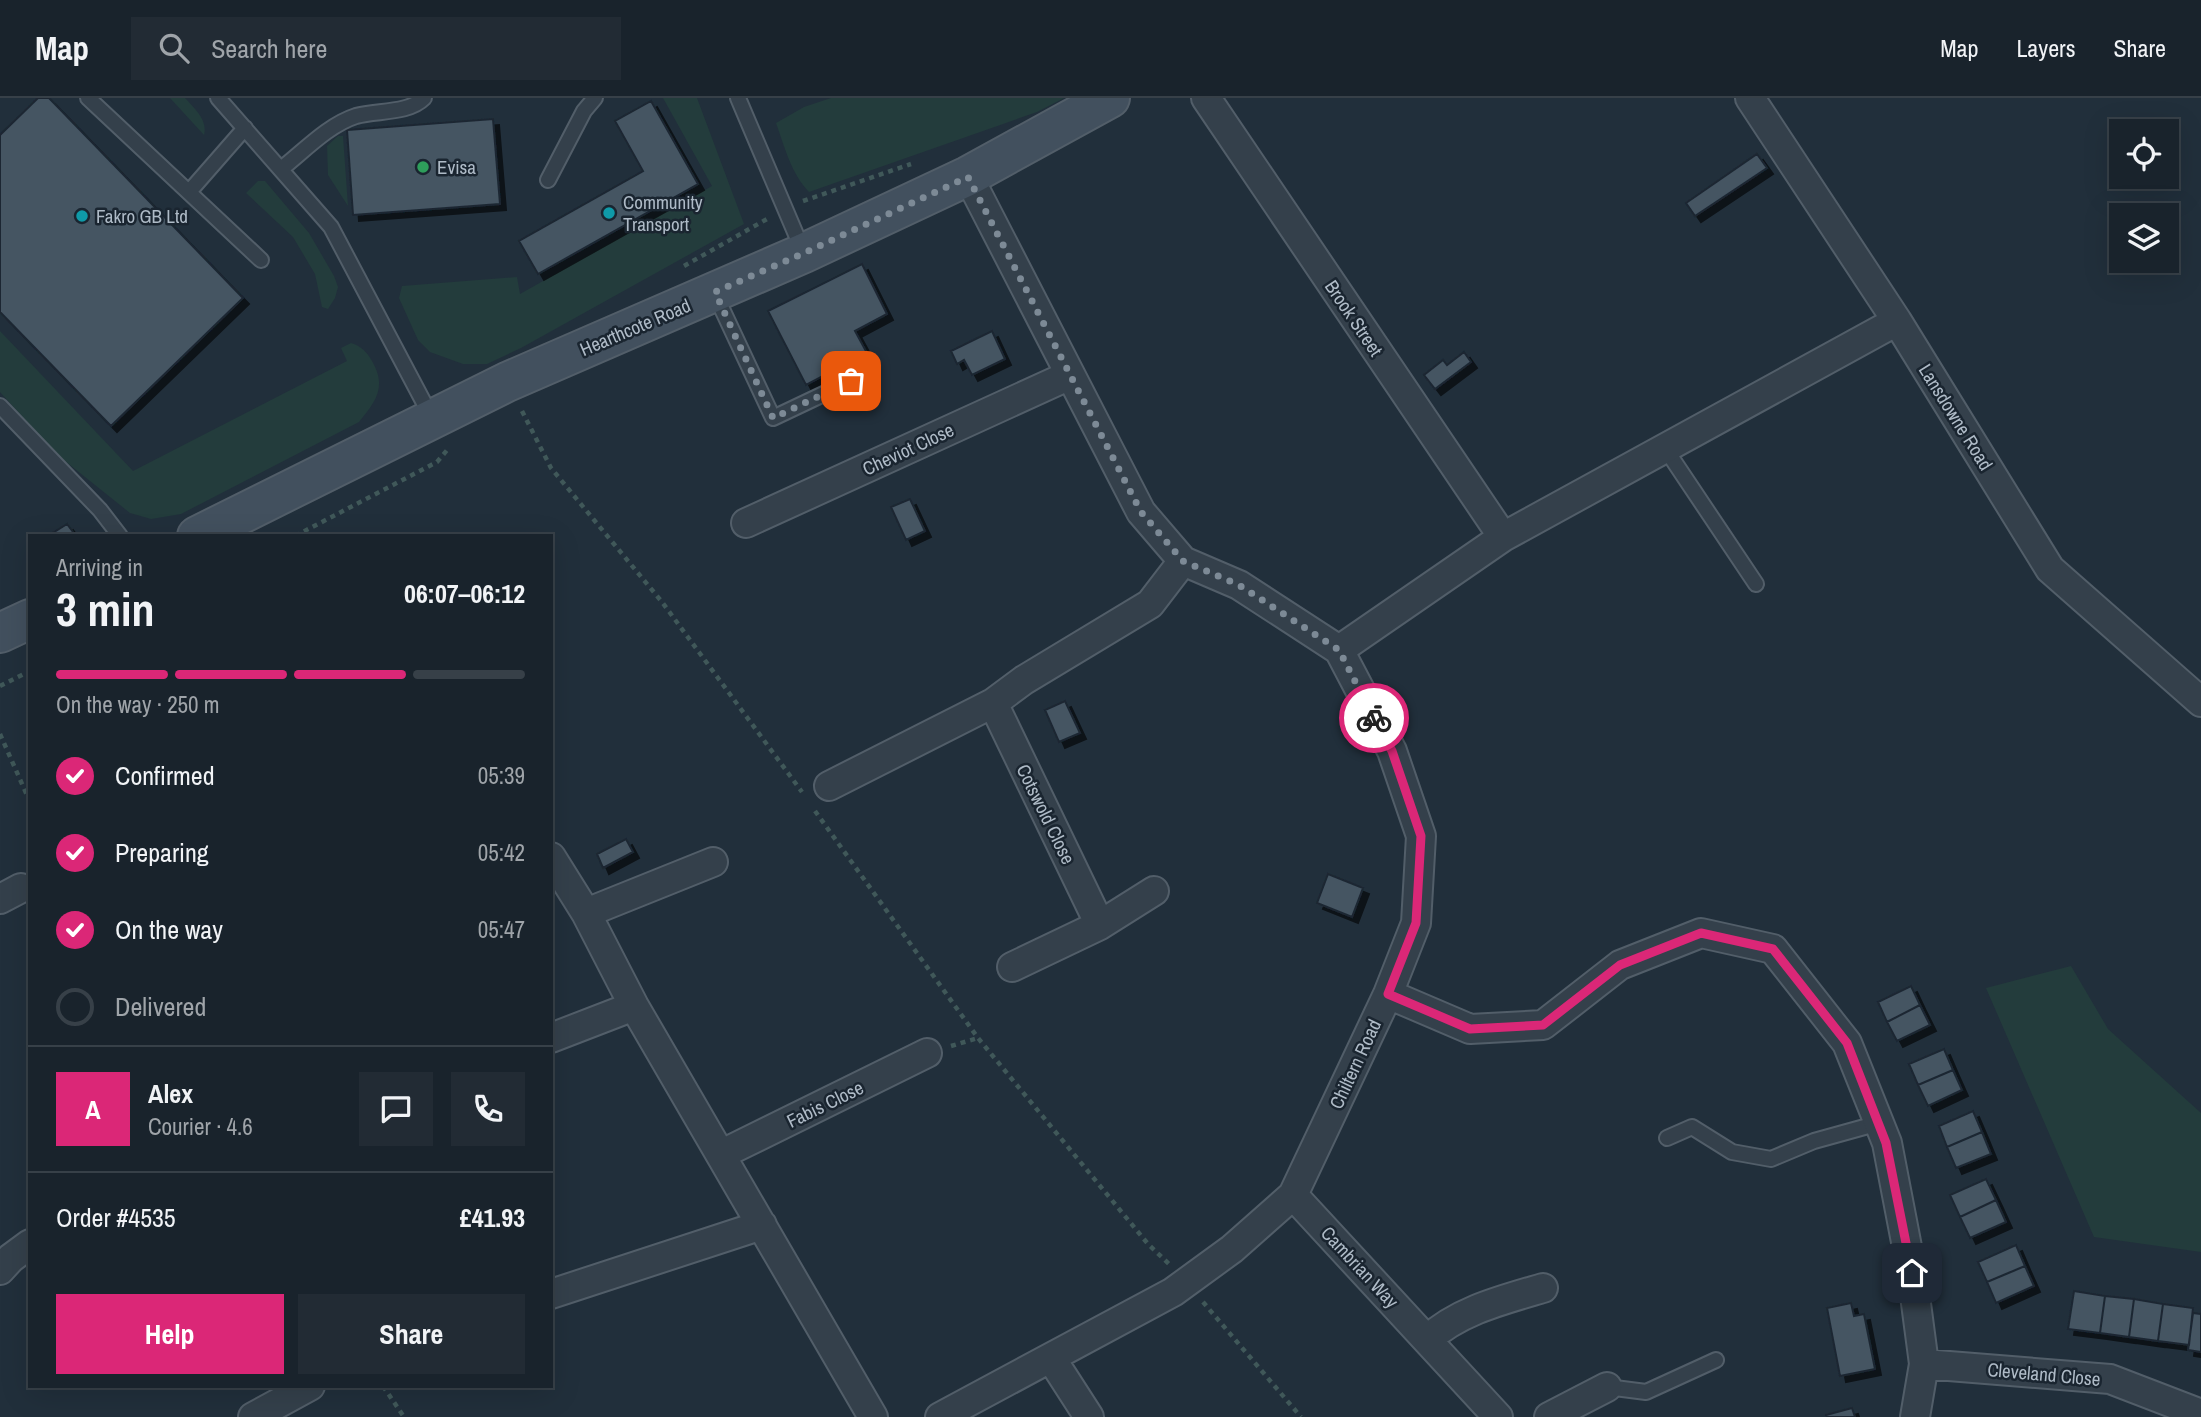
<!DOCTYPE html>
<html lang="en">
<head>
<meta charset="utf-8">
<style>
	:root { --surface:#19232c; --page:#222b34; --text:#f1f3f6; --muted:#9fa4a9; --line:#374048; --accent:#db2777 }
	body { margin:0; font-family:"Archivo Narrow",sans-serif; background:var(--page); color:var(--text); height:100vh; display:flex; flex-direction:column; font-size:26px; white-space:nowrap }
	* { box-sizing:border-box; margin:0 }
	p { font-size:23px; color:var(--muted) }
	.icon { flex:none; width:38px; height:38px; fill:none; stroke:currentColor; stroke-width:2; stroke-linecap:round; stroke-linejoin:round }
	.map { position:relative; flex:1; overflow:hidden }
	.sheet { position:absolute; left:28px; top:436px; width:525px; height:854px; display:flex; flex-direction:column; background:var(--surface); border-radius:0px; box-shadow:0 7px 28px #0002,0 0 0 2px var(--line) }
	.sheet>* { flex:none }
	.controls { position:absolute; left:2109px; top:21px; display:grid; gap:14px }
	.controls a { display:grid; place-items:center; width:70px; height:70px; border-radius:0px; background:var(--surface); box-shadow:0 7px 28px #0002,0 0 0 2px var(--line); font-size:35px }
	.pin { position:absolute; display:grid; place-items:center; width:60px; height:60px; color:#fff; margin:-30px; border-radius:14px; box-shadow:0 4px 10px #0006 }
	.courier { position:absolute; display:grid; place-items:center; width:70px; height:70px; margin:-35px; border:5px solid #db2777; border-radius:50%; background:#fff; color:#222; box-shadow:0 2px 9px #0007 }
	.head em { font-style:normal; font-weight:700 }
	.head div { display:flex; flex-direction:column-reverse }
	.head { display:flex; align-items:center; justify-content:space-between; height:119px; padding:0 28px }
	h1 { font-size:46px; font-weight:700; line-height:52px }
	.bar { display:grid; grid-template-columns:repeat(4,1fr); gap:10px 7px; align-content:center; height:84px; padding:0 28px }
	.bar i { height:9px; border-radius:5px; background:var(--line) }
	.bar .active { background:var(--accent) }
	.bar p { grid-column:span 4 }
	.line { display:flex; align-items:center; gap:18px; padding:0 28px; border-top:2px solid var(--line) }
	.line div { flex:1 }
	.round { display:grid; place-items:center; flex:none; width:74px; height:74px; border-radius:0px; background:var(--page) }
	ol { padding:0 28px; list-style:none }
	li { display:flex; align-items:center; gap:21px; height:77px }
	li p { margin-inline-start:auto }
	li .icon { padding:7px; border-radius:50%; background:var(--accent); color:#fff; stroke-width:4 }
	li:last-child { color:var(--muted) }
	li i { width:38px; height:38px; border:4px solid var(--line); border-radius:50% }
	.action { display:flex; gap:14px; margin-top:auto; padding:14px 28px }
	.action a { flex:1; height:80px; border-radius:0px; background:var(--accent); color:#fff; font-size:28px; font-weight:700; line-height:80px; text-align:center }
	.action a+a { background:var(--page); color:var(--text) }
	header { display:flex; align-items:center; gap:42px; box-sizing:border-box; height:98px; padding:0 35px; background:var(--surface); border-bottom:2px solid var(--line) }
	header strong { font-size:33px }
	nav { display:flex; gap:38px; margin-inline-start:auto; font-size:24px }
	.search { width:490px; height:63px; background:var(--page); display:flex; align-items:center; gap:18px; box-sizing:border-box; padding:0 24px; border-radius:0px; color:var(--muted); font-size:26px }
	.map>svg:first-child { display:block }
	.green { fill:#233c3c }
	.building { fill:#445462; stroke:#1c2732; stroke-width:2; filter:url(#shadow) }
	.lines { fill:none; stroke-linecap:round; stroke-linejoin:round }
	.lane-casing { stroke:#525e69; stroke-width:18 }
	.street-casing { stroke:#525e69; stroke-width:32 }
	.secondary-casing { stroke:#525e69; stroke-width:42 }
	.path { stroke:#405859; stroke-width:4.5; stroke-dasharray:5 5; stroke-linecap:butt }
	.lane { stroke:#34404b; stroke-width:14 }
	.street { stroke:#34404b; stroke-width:28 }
	.secondary { stroke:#42505e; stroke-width:38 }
	.done { stroke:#7d8a96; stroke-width:7; stroke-dasharray:0 12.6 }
	.route { stroke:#db2777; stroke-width:9 }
	.leisure-dot { fill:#2e9e5b; stroke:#1a2530; stroke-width:2.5 }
	.culture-dot { fill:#0f9aa8; stroke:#1a2530; stroke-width:2.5 }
	.labels { text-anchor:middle; stroke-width:5; stroke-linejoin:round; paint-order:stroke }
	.poi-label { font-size:19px; fill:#afbbc7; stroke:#1a2530; text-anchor:start }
	.street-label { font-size:19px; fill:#afbbc7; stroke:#1a2530 }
</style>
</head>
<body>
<header>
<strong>Map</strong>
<div class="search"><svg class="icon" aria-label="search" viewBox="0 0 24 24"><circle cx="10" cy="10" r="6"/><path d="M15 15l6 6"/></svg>Search here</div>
<nav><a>Map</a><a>Layers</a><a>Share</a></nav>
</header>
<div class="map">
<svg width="2201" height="1319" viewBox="0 0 2201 1319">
	<defs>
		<filter id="shadow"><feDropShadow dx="6" dy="6" stdDeviation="0" flood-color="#0009"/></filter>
	</defs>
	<rect width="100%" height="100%" fill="#212f3b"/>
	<path class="green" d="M 170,0 L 185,0 C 195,11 208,22 204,37 Z
		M 663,0 L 697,0 L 744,126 L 521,250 L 487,266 L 463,266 L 430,254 L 418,242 L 399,200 L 402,188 L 517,179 L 520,196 L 712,88 Z
		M 831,0 L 1064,0 L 1037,14 L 809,94 C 791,75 785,50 776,25 L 804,9 Z
		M 338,38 L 343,38 L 348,108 L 328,77 L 327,48 Z
		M 258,83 L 265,83 L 309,135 L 334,178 L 338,189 L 335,200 L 328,211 L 322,209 L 315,176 L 293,139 L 246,95 Z
		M 0,233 L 133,373 L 347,263 L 341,250 L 351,245 C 361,248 367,254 372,263 C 387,289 376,303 359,324 L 181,416 L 151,421 L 130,415 L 55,355 L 0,294 Z
		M 2071,868 L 2108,931 L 2201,1015 L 2201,1154 L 2094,1139 L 1986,890 Z"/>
	<path class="building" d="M 38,0 L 49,0 L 243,200 L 111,328 L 0,214 L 0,37 Z
		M 651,3 L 698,86 L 538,176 L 519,143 L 643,73 L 615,23 Z
		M 493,21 L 500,106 L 353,117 L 347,32 Z
		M 1757,56 L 1767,70 L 1695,118 L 1686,105 Z
		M 862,166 L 887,216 L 855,233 L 867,255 L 806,287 L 768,213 Z
		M 992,233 L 1005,261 L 972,277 L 964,262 L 957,266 L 951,253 Z
		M 1464,254 L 1471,264 L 1435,291 L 1424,277 L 1443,262 L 1447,267 Z
		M 910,401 L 925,433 L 906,442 L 891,409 Z
		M 67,426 L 76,438 L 48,438 Z
		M 1065,603 L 1080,635 L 1059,644 L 1045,612 Z
		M 626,741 L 633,754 L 603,770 L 597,756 Z
		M 1328,776 L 1363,790 L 1352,819 L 1317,805 Z
		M 1911,888 L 1920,907 L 1887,924 L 1878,904 Z
		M 1920,907 L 1930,927 L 1897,943 L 1887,924 Z
		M 1944,951 L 1953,972 L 1918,987 L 1909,966 Z
		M 1953,972 L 1962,992 L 1928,1008 L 1918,987 Z
		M 1973,1013 L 1982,1034 L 1947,1049 L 1939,1028 Z
		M 1982,1034 L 1991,1056 L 1956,1070 L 1947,1049 Z
		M 1986,1081 L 1996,1102 L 1960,1119 L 1950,1097 Z
		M 1996,1102 L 2006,1124 L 1970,1140 L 1960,1119 Z
		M 2016,1147 L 2025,1168 L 1987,1184 L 1978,1164 Z
		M 2025,1168 L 2034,1188 L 1996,1205 L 1987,1184 Z
		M 2074,1193 L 2105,1198 L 2100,1235 L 2068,1231 Z
		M 2105,1198 L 2134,1201 L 2129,1239 L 2100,1235 Z
		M 2134,1201 L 2163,1206 L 2158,1243 L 2129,1239 Z
		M 1851,1205 L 1854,1218 L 1864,1216 L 1875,1271 L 1840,1278 L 1827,1210 Z
		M 2163,1206 L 2193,1210 L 2189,1247 L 2158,1243 Z
		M 2193,1215 L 2201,1216 L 2201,1254 L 2188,1252 Z
		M 1852,1310 L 1855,1319 L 1827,1319 L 1826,1317 Z"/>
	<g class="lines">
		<g class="lane-casing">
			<path id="lane" d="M 88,0 L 261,162
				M 218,0 L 331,129 L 432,320
				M 738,0 L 803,153
				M 281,71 C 304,53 328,27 356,18 C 377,12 408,16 424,0
				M 548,82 L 584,13 L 595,0
				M 189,94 L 245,30
				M 715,196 L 773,320 L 851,283
				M 0,308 L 100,412 L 120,438
				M 1665,350 L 1756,486
				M 1667,1040 L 1692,1029 L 1732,1054 L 1771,1061 L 1814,1043 L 1879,1025
				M 1607,1289 L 1646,1294 L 1716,1262"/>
		</g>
		<g class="street-casing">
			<path id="street" d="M 1206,0 L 1503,439
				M 1750,0 L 1897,223 L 2050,471 L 2201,604
				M 746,425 L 1070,277
				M 1339,552 L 1503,439 L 1897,223
				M 829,688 L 993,605
				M 551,759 L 586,815 L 634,908 L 873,1319
				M 0,801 L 21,790
				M 586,815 L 713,764
				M 1100,827 L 993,605 L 1024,582 L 1150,506 L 1183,463
				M 1012,869 L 1100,827 L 1154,793
				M 1388,896 L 1470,931 L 1543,927 L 1620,867 L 1701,835 L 1773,851 L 1847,945 L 1887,1045 L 1912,1175 L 1924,1266 L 1915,1319
				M 551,940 L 634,908
				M 722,1056 L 927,955
				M 1293,1097 L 1498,1319
				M 0,1172 L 11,1160 L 30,1146
				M 551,1196 L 762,1127
				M 1427,1242 C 1458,1213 1502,1202 1543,1190
				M 1051,1260 L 1089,1319
				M 1924,1266 L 2110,1281 L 2201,1316
				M 253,1319 L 310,1288
				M 940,1319 L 1173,1194 L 1232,1151 L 1293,1097 L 1388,896 L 1416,825 L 1421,738 L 1392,653 L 1339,552 L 1239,487 L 1183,463 L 1141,414 L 968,78
				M 1549,1319 L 1607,1289"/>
		</g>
		<g class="secondary-casing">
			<path id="secondary" d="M 197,438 L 507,284 L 804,155 L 968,78 L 1110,0
				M 0,535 L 30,521"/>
		</g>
		<path class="path" d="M 803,103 L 911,66
			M 684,168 L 767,121
			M 522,313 L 551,370 L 662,504 L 802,694
			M 295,438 L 437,364 L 448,351
			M 0,588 L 30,573
			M 0,636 L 30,704
			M 815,713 L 978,940 L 1148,1146 L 1169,1166
			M 951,948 L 978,940
			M 1203,1204 L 1301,1319
			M 383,1288 L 404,1319"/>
		<use href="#lane" class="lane"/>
		<use href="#street" class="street"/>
		<use href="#secondary" class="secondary"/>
	</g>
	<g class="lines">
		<path class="done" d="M 851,283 L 773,320 L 715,194 L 804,155 L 968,79 L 1141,414 L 1183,463 L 1239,487 L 1339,552 L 1374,620"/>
		<path class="route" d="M 1374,620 L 1392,653 L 1421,738 L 1416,825 L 1388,896 L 1470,931 L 1543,927 L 1620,867 L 1701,835 L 1773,851 L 1847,945 L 1886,1045 L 1912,1175"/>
	</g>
	<circle class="leisure-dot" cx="423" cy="69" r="7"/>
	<g class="culture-dot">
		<circle cx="609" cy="115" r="7"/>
		<circle cx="82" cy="118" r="7"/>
	</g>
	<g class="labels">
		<g class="poi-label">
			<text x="437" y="76">Evisa</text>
			<text x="623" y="111">Community<tspan x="623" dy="22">Transport</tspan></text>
			<text x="96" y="125">Fakro GB Ltd</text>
		</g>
		<g class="street-label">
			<text transform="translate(1354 220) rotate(56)" y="7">Brook Street</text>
			<text transform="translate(635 229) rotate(-23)" y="7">Hearthcote Road</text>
			<text transform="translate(1956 319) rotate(58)" y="7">Lansdowne Road</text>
			<text transform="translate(908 351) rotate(-25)" y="7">Cheviot Close</text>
			<text transform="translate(1046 716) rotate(64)" y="7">Cotswold Close</text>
			<text transform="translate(1355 966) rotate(-65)" y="7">Chiltern Road</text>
			<text transform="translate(825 1006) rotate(-26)" y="7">Fabis Close</text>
			<text transform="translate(1360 1169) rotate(47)" y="7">Cambrian Way</text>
			<text transform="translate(2044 1276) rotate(5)" y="7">Cleveland Close</text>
		</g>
	</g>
</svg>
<div class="controls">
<a><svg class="icon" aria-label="locate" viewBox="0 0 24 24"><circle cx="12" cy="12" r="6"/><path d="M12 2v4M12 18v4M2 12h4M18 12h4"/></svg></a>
<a><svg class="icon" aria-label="layers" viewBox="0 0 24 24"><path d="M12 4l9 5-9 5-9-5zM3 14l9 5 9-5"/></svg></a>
</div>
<div class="pin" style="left:851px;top:283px;background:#ea580c"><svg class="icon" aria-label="bag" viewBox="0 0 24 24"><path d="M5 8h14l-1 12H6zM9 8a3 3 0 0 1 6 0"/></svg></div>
<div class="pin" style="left:1912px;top:1175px;background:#1f2937"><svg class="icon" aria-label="home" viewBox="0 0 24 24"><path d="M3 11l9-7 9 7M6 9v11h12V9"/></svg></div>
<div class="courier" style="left:1374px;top:620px"><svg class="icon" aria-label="bike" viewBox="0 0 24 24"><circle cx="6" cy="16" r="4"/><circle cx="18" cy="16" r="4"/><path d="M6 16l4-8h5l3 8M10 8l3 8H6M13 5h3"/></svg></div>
<section class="sheet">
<div class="head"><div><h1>3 min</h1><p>Arriving in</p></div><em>06:07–06:12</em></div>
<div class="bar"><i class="active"></i><i class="active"></i><i class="active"></i><i></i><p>On the way · 250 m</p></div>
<ol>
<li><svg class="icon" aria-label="check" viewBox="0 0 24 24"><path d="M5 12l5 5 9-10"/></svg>Confirmed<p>05:39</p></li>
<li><svg class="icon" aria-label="check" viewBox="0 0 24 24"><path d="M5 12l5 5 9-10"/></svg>Preparing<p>05:42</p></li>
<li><svg class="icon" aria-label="check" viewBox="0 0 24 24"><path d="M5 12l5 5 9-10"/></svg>On the way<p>05:47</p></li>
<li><i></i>Delivered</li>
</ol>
<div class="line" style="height:126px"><b class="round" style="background:var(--accent);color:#fff">A</b><div><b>Alex</b><p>Courier · 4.6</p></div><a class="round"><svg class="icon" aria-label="chat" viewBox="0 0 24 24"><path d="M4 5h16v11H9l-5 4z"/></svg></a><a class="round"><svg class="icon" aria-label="phone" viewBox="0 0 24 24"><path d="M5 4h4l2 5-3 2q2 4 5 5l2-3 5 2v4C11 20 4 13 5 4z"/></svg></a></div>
<div class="line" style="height:91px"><div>Order #4535</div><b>£41.93</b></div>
<div class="action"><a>Help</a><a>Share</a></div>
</section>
</div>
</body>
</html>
